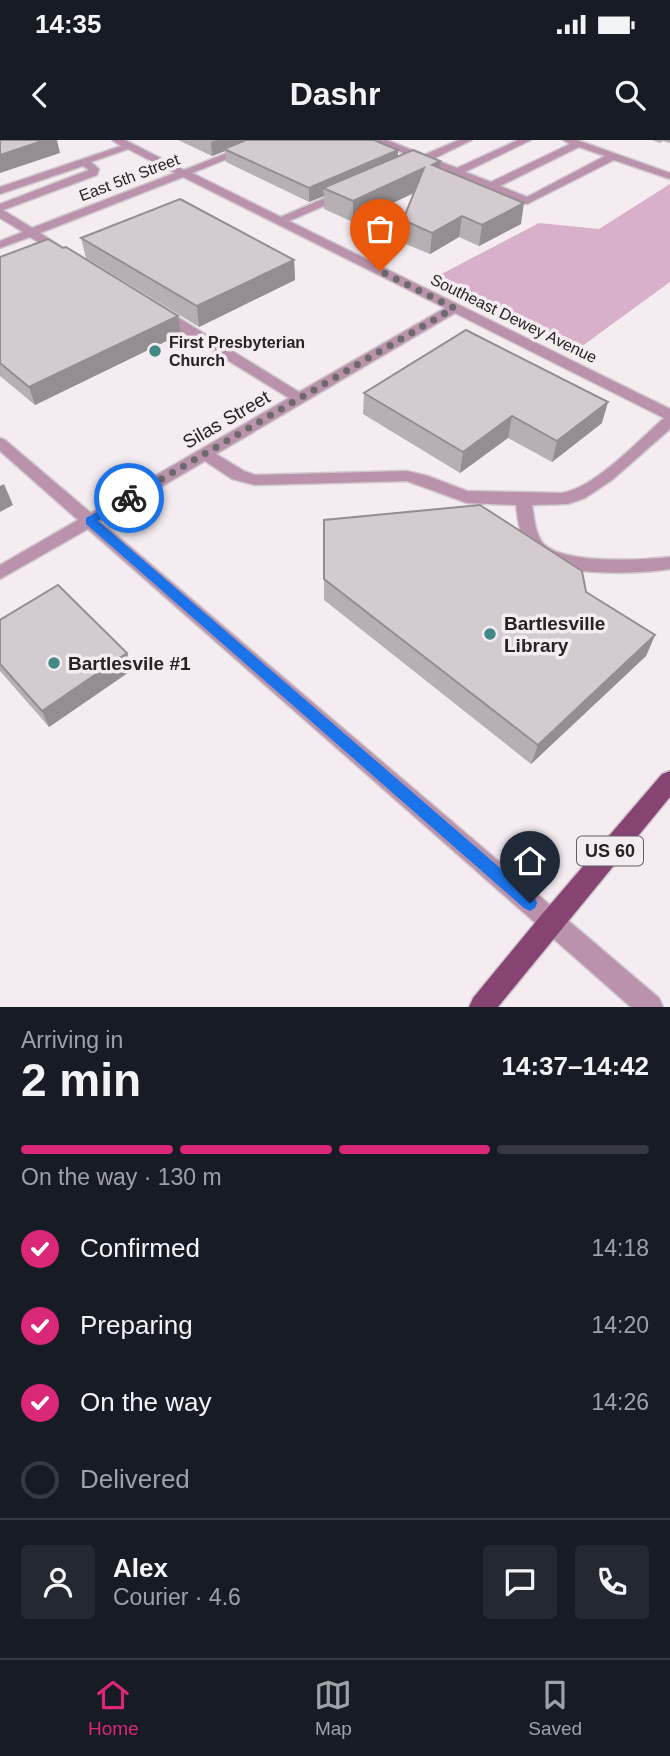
<!DOCTYPE html>
<html lang="en">
<head>
<meta charset="utf-8">
<style>
	:root { --surface:#171b24; --page:#242831; --text:#f1f3f6; --muted:#9ea1a6; --line:#363941; --accent:#db2777 }
	body { margin:0; font-family:Arial,sans-serif; background:var(--page); color:var(--text); height:100vh; display:flex; flex-direction:column; font-size:26px; white-space:nowrap }
	* { box-sizing:border-box; margin:0 }
	p { font-size:23px; color:var(--muted) }
	.icon { flex:none; width:38px; height:38px; fill:none; stroke:currentColor; stroke-width:2; stroke-linecap:round; stroke-linejoin:round }
	.map { position:relative; height:867px; overflow:hidden }
	.drawer { display:flex; flex-direction:column; background:var(--surface); flex:1 }
	.drawer>* { flex:none }
	.pin { position:absolute; display:grid; place-items:center; width:60px; height:60px; color:#fff; margin:-72px -30px; border-radius:50% 50% 50% 0; rotate:-45deg; box-shadow:0 0 7px #0007 }
	.pin .icon { rotate:45deg }
	.courier { position:absolute; display:grid; place-items:center; width:70px; height:70px; margin:-35px; border:5px solid #1a73e8; border-radius:50%; background:#fff; color:#222; box-shadow:0 2px 9px #0007 }
	.headline em { font-style:normal; font-weight:700 }
	.headline div { display:flex; flex-direction:column-reverse }
	.headline { display:flex; align-items:center; justify-content:space-between; height:119px; padding:0 21px }
	h1 { font-size:46px; font-weight:700; line-height:52px }
	.bar { display:grid; grid-template-columns:repeat(4,1fr); gap:10px 7px; align-content:center; height:84px; padding:0 21px }
	.bar i { height:9px; border-radius:5px; background:var(--line) }
	.bar .on { background:var(--accent) }
	.bar p { grid-column:span 4 }
	.line { display:flex; align-items:center; gap:18px; padding:0 21px; border-top:2px solid var(--line) }
	.line div { flex:1 }
	.round { display:grid; place-items:center; flex:none; width:74px; height:74px; border-radius:7px; background:var(--page) }
	ol { padding:0 21px; list-style:none }
	li { display:flex; align-items:center; gap:21px; height:77px }
	li p { margin-inline-start:auto }
	li .icon { padding:7px; border-radius:50%; background:var(--accent); color:#fff; stroke-width:4 }
	li:last-child { color:var(--muted) }
	li i { width:38px; height:38px; border:4px solid var(--line); border-radius:50% }
	.status { display:flex; justify-content:space-between; align-items:center; height:49px; padding:0 35px; background:var(--surface); direction:ltr }
	.status svg { height:19px; fill:currentColor }
	header { display:flex; justify-content:space-between; align-items:center; height:91px; padding:0 21px; background:var(--surface); font-size:32px; font-weight:700 }
	.dock { display:flex; justify-content:space-around; align-items:center; height:98px; border-top:2px solid var(--line); background:var(--surface); font-size:19px; color:var(--muted) }
	.dock a { display:grid; justify-items:center; gap:4px }
	.dock .on { color:var(--accent) }
	.map>svg:first-child { display:block }
	.green { fill:#d9b0ca }
	.lines { fill:none; stroke-linecap:round; stroke-linejoin:round }
	.minor-casing { stroke:#cfc8cc; stroke-width:3 }
	.major-casing { stroke:#cfc8cc; stroke-width:3 }
	.minor { fill:#ba92ab; fill-rule:evenodd }
	.major { fill:#874372; fill-rule:evenodd }
	.wall { fill:#b6afb3 }
	.shaded-wall { fill:#948e92 }
	.building { fill:#d4cbd0; stroke:#948e92; stroke-width:2 }
	.route { fill:#1a73e8 }
	.done { stroke:#6e696c; stroke-width:7; stroke-dasharray:0 12.6 }
	.poi-dot { fill:#428a86; stroke:#f4ecf1; stroke-width:2.5 }
	.labels { text-anchor:middle; stroke-width:7; stroke-linejoin:round; paint-order:stroke }
	.far-street-label { font-size:16px; fill:#262325; stroke:#f4ecf1 }
	.far-poi-label { font-size:16px; font-weight:bold; fill:#262325; stroke:#f4ecf1; text-anchor:start }
	.shield { fill:#f4ecf1; stroke:#645f62; stroke-width:2 }
	.shield-label { font-size:18px; font-weight:bold; fill:#262325 }
	.street-label { font-size:19px; fill:#262325; stroke:#f4ecf1 }
	.poi-label { font-size:19px; font-weight:bold; fill:#262325; stroke:#f4ecf1; text-anchor:start }
</style>
</head>
<body>
<div class="status"><b>14:35</b><svg viewBox="0 0 49 12"><path d="M0 12V9h3v3zM5 12V6h3v6zM10 12V3h3v9zM15 12V0h3v12zM26 1h20v11H26zM47 4h2v5h-2z"/></svg></div>
<header><svg class="icon" aria-label="back" viewBox="0 0 24 24"><path d="M15 5l-7 7 7 7"/></svg>Dashr<svg class="icon" aria-label="search" viewBox="0 0 24 24"><circle cx="10" cy="10" r="6"/><path d="M15 15l6 6"/></svg></header>
<div class="map">
<svg width="670" height="867" viewBox="0 0 670 867">
	<rect width="100%" height="100%" fill="#f4ecf1"/>
	<path class="green" d="M 670,44 L 670,142 L 574,212 L 428,141 L 539,83 L 599,89 Z"/>
	<g class="lines">
		<g class="minor-casing">
			<path id="minor" d="M 112,0 L 125,0 L 184,30 L 260,0 L 274,0 L 192,33 L 281,77 L 341,51 L 349,51 L 349,55 L 289,81 L 670,269 L 670,289 L 612,340 L 585,358 L 568,364 L 532,365 C 534,377 535,392 542,402 C 559,425 643,420 670,417 L 670,429 C 638,434 553,438 531,412 C 520,399 518,381 516,365 L 467,363 L 407,341 L 255,345 L 232,339 L 205,321 L 101,382 L 659,858 L 663,867 L 631,867 L 88,389 L 0,439 L 0,425 L 78,380 L 0,311 L 0,298 L 5,300 L 91,373 L 289,258 L 156,176 L 156,170 L 166,170 L 299,252 L 445,168 L 183,37 L 40,93 L 66,110 L 66,114 L 58,114 L 30,97 L 0,108 L 0,101 L 23,92 L 0,78 L 0,64 L 89,30 L 83,26 L 0,54 L 0,47 L 121,6 ZM 128,9 L 175,33 L 32,88 L 3,70 L 97,35 L 99,29 L 91,22 ZM 455,173 L 664,278 C 639,300 594,349 561,353 L 467,351 L 428,336 L 407,331 L 255,335 L 244,331 L 216,314 Z
				M 374,0 L 387,0 L 424,15 L 459,0 L 472,0 L 433,19 L 457,28 L 518,0 L 531,0 L 465,32 L 491,42 L 570,4 L 563,0 L 577,0 L 670,33 L 670,39 L 614,20 L 527,64 L 424,22 L 415,23 L 416,19 ZM 579,7 L 605,16 L 527,57 L 500,46 Z"/>
		</g>
		<g class="major-casing">
			<path id="major" d="M 670,631 L 670,657 L 498,867 L 469,867 L 473,858 L 543,773 L 662,634 Z"/>
		</g>
		<use href="#minor" class="minor"/>
		<use href="#major" class="major"/>
	</g>
	<path class="wall" d="M 178,0 L 374,0 L 398,16 L 440,21 L 440,28 L 521,84 L 479,106 L 459,97 L 430,114 L 401,102 L 403,80 L 414,53 L 353,82 L 324,69 L 324,56 L 309,62 L 226,22 L 225,11 L 212,16 Z
		M 652,0 L 670,0 L 670,3 L 663,1 L 660,3 Z
		M 81,98 L 294,120 L 295,140 L 199,187 L 86,118 Z
		M 0,117 L 181,194 L 35,265 L 0,236 Z
		M 364,253 L 602,283 L 552,322 L 508,298 L 460,333 L 363,274 Z
		M 324,380 L 586,452 L 655,495 L 646,516 L 531,624 L 324,460 Z
		M 0,480 L 127,513 L 132,530 L 49,587 L 0,531 Z"/>
	<path class="shaded-wall" d="M 45,0 L 57,0 L 60,13 L 0,33 L 0,15 Z
		M 217,0 L 253,0 L 224,9 L 225,11 L 212,16 L 211,2 Z
		M 398,10 L 398,24 L 323,48 L 324,56 L 309,62 L 309,48 Z
		M 440,21 L 439,41 L 432,25 Z
		M 424,28 L 422,49 L 353,82 L 353,61 Z
		M 524,63 L 521,84 L 479,106 L 482,85 Z
		M 462,76 L 459,97 L 430,114 L 432,93 Z
		M 294,120 L 295,140 L 199,187 L 197,166 Z
		M 178,176 L 181,194 L 35,265 L 29,247 Z
		M 608,262 L 602,283 L 552,322 L 557,301 Z
		M 512,276 L 508,298 L 460,333 L 463,312 Z
		M 4,344 L 13,365 L 0,372 L 0,346 Z
		M 655,495 L 646,516 L 531,624 L 538,605 Z
		M 127,513 L 132,530 L 49,587 L 42,571 Z"/>
	<path class="building" d="M 0,0 L 45,0 L 0,15 Z
		M 246,0 L 374,0 L 398,10 L 309,48 L 224,9 Z
		M 413,10 L 440,21 L 432,25 L 524,63 L 482,85 L 462,76 L 432,93 L 403,80 L 424,28 L 353,61 L 323,48 Z
		M 180,59 L 294,120 L 197,166 L 81,98 Z
		M 48,99 L 63,108 L 66,107 L 178,176 L 29,247 L 0,223 L 0,117 Z
		M 466,190 L 608,262 L 557,301 L 512,276 L 463,312 L 364,253 Z
		M 480,365 L 582,431 L 586,452 L 655,495 L 538,605 L 324,439 L 324,380 Z
		M 58,445 L 127,513 L 42,571 L 0,524 L 0,480 Z"/>
	<path class="route" d="M 129,355 L 132,356 L 132,361 L 98,381 L 535,758 L 537,763 L 535,768 L 530,771 L 524,768 L 86,384 L 86,378 Z"/>
	<g class="lines">
		<path class="done" d="M 129,358 L 454,168 L 380,131"/>
	</g>
	<g class="poi-dot">
		<circle cx="155" cy="211" r="7"/>
		<circle cx="490" cy="494" r="7"/>
		<circle cx="54" cy="523" r="7"/>
	</g>
	<g class="labels">
		<g class="far-street-label">
			<text transform="translate(129 37) rotate(-21)" y="6">East 5th Street</text>
			<text transform="translate(514 178) rotate(26)" y="6">Southeast Dewey Avenue</text>
		</g>
		<g class="far-poi-label">
			<text x="169" y="208">First Presbyterian<tspan x="169" dy="18">Church</tspan></text>
		</g>
		<rect class="shield" x="577" y="696.5" width="66" height="29" rx="5"/>
		<g class="shield-label">
			<text x="610" y="717">US 60</text>
		</g>
		<g class="street-label">
			<text transform="translate(226 279) rotate(-30)" y="7">Silas Street</text>
		</g>
		<g class="poi-label">
			<text x="504" y="490">Bartlesville<tspan x="504" dy="22">Library</tspan></text>
			<text x="68" y="530">Bartlesvile #1</text>
		</g>
	</g>
</svg>
<div class="pin" style="left:380px;top:131px;background:#ea580c"><svg class="icon" aria-label="bag" viewBox="0 0 24 24"><path d="M5 8h14l-1 12H6zM9 8a3 3 0 0 1 6 0"/></svg></div>
<div class="pin" style="left:530px;top:763px;background:#1f2937"><svg class="icon" aria-label="home" viewBox="0 0 24 24"><path d="M3 11l9-7 9 7M6 9v11h12V9"/></svg></div>
<div class="courier" style="left:129px;top:358px"><svg class="icon" aria-label="bike" viewBox="0 0 24 24"><circle cx="6" cy="16" r="4"/><circle cx="18" cy="16" r="4"/><path d="M6 16l4-8h5l3 8M10 8l3 8H6M13 5h3"/></svg></div>
</div>
<section class="drawer">
<div class="headline"><div><h1>2 min</h1><p>Arriving in</p></div><em>14:37–14:42</em></div>
<div class="bar"><i class="on"></i><i class="on"></i><i class="on"></i><i></i><p>On the way · 130 m</p></div>
<ol>
<li><svg class="icon" aria-label="check" viewBox="0 0 24 24"><path d="M5 12l5 5 9-10"/></svg>Confirmed<p>14:18</p></li>
<li><svg class="icon" aria-label="check" viewBox="0 0 24 24"><path d="M5 12l5 5 9-10"/></svg>Preparing<p>14:20</p></li>
<li><svg class="icon" aria-label="check" viewBox="0 0 24 24"><path d="M5 12l5 5 9-10"/></svg>On the way<p>14:26</p></li>
<li><i></i>Delivered</li>
</ol>
<div class="line" style="height:126px"><a class="round"><svg class="icon" aria-label="person" viewBox="0 0 24 24"><circle cx="12" cy="8" r="4"/><path d="M4 21q1-7 8-7t8 7"/></svg></a><div><b>Alex</b><p>Courier · 4.6</p></div><a class="round"><svg class="icon" aria-label="chat" viewBox="0 0 24 24"><path d="M4 5h16v11H9l-5 4z"/></svg></a><a class="round"><svg class="icon" aria-label="phone" viewBox="0 0 24 24"><path d="M5 4h4l2 5-3 2q2 4 5 5l2-3 5 2v4C11 20 4 13 5 4z"/></svg></a></div>
</section>
<nav class="dock">
<a class="on"><svg class="icon" aria-label="home" viewBox="0 0 24 24"><path d="M3 11l9-7 9 7M6 9v11h12V9"/></svg>Home</a>
<a><svg class="icon" aria-label="map" viewBox="0 0 24 24"><path d="M3 6l6-2 6 2 6-2v14l-6 2-6-2-6 2zM9 4v14M15 6v14"/></svg>Map</a>
<a><svg class="icon" aria-label="saved" viewBox="0 0 24 24"><path d="M7 4h10v16l-5-4-5 4z"/></svg>Saved</a>
</nav>
</body>
</html>
